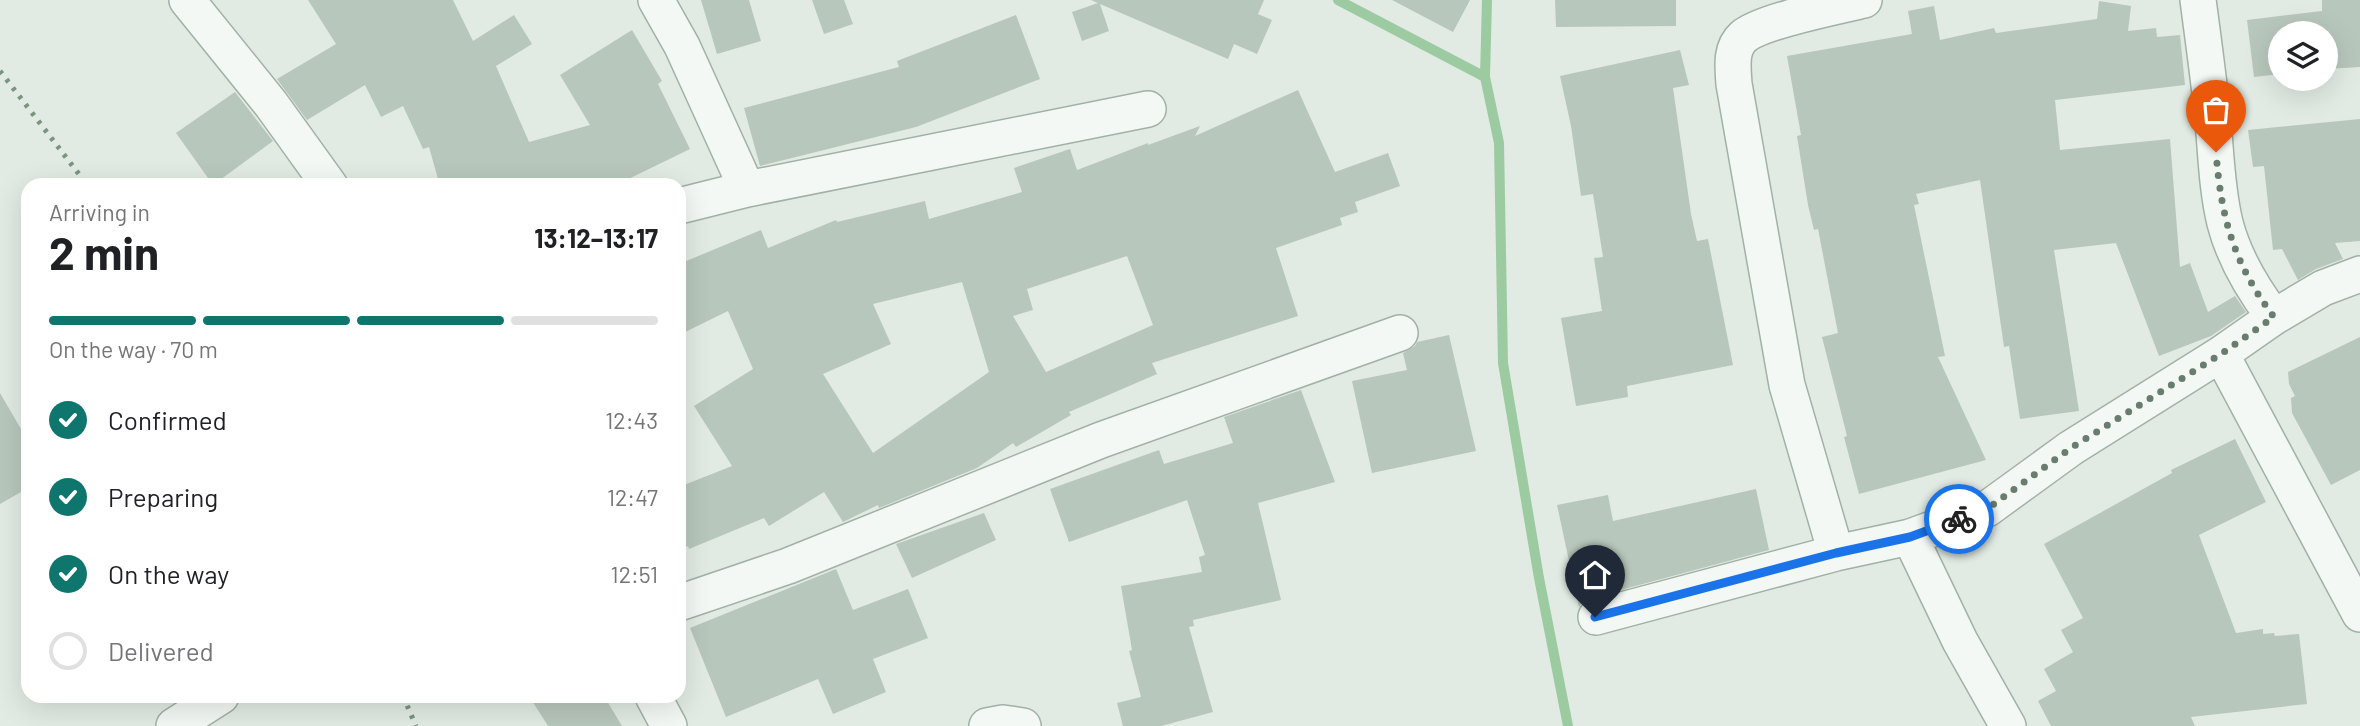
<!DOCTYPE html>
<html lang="en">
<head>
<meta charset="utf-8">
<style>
	:root { --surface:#fff; --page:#f2f2f2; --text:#202124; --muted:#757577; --line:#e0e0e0; --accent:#0f766e }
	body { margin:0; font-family:Barlow,sans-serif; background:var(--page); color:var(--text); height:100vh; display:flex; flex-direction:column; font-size:26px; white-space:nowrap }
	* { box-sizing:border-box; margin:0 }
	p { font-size:23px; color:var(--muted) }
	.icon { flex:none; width:38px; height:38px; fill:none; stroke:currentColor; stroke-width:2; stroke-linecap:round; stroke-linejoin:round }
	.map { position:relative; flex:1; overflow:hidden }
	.sheet { position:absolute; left:21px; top:178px; width:665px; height:525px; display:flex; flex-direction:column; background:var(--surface); border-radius:21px; box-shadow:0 7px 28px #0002 }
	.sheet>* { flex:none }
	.buttons { position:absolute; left:2268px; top:21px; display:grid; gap:14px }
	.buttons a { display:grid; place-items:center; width:70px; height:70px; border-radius:50%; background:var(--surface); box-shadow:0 7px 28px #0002; font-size:35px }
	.pin { position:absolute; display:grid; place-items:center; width:60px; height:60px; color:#fff; margin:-72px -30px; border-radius:50% 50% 50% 0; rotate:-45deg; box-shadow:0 0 7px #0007 }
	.pin .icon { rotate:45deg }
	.courier { position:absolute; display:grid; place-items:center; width:70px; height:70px; margin:-35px; border:5px solid #1a73e8; border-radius:50%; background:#fff; color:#222; box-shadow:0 2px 9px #0007 }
	.headline em { font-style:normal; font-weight:700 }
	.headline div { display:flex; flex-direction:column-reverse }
	.headline { display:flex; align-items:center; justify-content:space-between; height:119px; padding:0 28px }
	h1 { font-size:46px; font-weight:700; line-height:52px }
	.bar { display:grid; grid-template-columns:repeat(4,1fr); gap:10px 7px; align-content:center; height:84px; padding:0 28px }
	.bar i { height:9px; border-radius:5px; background:var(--line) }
	.bar .selected { background:var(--accent) }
	.bar p { grid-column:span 4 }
	ol { padding:0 28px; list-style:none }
	li { display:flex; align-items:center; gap:21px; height:77px }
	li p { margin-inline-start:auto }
	li .icon { padding:7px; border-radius:50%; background:var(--accent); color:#fff; stroke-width:4 }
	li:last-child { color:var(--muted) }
	li i { width:38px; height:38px; border:4px solid var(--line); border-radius:50% }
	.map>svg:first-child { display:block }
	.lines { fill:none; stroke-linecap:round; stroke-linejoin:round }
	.stream { stroke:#9ccaa1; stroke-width:10 }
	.building { fill:#b8c7bb; fill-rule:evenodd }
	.minor-casing { stroke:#a2b1a6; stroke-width:38 }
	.minor { stroke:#f4f8f5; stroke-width:35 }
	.rail { stroke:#7a9480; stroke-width:5; stroke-dasharray:3.5 7; stroke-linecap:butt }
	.done { stroke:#697d6e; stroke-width:7; stroke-dasharray:0 12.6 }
	.route { stroke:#1a73e8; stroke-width:9 }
</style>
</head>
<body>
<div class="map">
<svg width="2360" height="726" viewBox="0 0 2360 726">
	<rect width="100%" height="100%" fill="#e1eae3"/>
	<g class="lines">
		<path class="stream" d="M 1338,0 L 1485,77
			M 1487,0 L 1485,77 L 1499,143 L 1503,363 L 1539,578 L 1568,726"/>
	</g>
	<path class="building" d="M 308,0 L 453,0 L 473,41 L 514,15 L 532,44 L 496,66 L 529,142 L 590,125 L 560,75 L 632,30 L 662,81 L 658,84 L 690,149 L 614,186 L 440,186 L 429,147 L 423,149 L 403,106 L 381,117 L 365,85 L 307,120 L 277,79 L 336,44 Z
		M 701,0 L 749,0 L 761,41 L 717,54 Z
		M 812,0 L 844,0 L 853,24 L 824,34 Z
		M 1091,0 L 1264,0 L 1258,14 L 1272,20 L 1257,54 L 1234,44 L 1228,59 L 1100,4 L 1109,31 L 1082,41 L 1072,12 L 1098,3 Z
		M 1392,0 L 1470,0 L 1453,32 Z
		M 1555,0 L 1676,0 L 1676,26 L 1556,27 Z
		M 2322,0 L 2360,0 L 2360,67 L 2326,69 L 2326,33 L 2280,33 L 2280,74 L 2254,77 L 2247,20 L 2322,11 Z
		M 2099,1 L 2131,6 L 2128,31 L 2156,28 L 2157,37 L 2180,35 L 2185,85 L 2055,100 L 2060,150 L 2170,139 L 2180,267 L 2190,263 L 2208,312 L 2235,296 L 2246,312 L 2211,336 L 2159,356 L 2116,243 L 2054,250 L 2079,411 L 2020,419 L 2009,346 L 2004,347 L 1980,180 L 1916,194 L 1919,204 L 1914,205 L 1945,356 L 1938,357 L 1986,460 L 1859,494 L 1844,437 L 1847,436 L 1822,337 L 1838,333 L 1818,229 L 1814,230 L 1808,205 L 1797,136 L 1801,135 L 1787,56 L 1912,34 L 1908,11 L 1934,6 L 1940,40 L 1994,28 L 1996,33 L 2097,19 Z
		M 1016,15 L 1040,79 L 916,127 L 760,166 L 744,108 L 899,67 L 897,61 Z
		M 1680,50 L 1689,85 L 1673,88 L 1691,214 L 1697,241 L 1708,239 L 1733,365 L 1627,386 L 1628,397 L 1576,406 L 1561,318 L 1602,311 L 1594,258 L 1603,257 L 1593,194 L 1581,196 L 1571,126 L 1560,76 Z
		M 1298,90 L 1335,172 L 1388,153 L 1400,186 L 1355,202 L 1358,212 L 1340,218 L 1342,225 L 1276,248 L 1298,316 L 1152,363 L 1157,374 L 1069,412 L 1071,415 L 1016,447 L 1013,443 L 977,468 L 879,508 L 878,505 L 843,522 L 824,492 L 769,526 L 764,518 L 689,549 L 688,546 L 679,550 L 679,487 L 732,466 L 694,406 L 753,369 L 728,311 L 679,335 L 679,264 L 761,230 L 768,248 L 836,220 L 837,222 L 925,201 L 929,219 L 1022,192 L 1014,168 L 1070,149 L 1077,170 L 1148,143 L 1148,145 L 1200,126 L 1195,136 ZM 1127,256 L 1153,325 L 1046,372 L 1013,316 L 1033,310 L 1027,289 ZM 962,282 L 989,372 L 873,453 L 823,374 L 891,344 L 873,304 Z
		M 235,92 L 273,141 L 213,185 L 176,133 Z
		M 2360,119 L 2360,241 L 2335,243 L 2343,259 L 2316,269 L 2298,280 L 2282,249 L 2273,250 L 2264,166 L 2253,167 L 2248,130 Z
		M 1449,335 L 1476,451 L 1372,473 L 1352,381 L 1407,370 L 1403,353 L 1415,346 L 1417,342 Z
		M 2360,337 L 2360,470 L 2331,485 L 2292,413 L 2291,398 L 2295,396 L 2289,384 L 2288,372 Z
		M 1301,390 L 1335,482 L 1258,503 L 1281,600 L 1193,620 L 1194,626 L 1189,627 L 1213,712 L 1161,726 L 1123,726 L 1117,703 L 1141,697 L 1129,651 L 1132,650 L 1121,586 L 1202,572 L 1199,557 L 1205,555 L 1187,500 L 1069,542 L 1050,489 L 1159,450 L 1164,464 L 1233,443 L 1224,417 Z
		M 0,393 L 28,441 L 28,488 L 0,504 Z
		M 2235,439 L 2266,502 L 2199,535 L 2236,633 L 2263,629 L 2263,634 L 2274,633 L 2275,636 L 2299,634 L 2307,704 L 2191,717 L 2195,726 L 2051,726 L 2038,701 L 2056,691 L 2044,669 L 2073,652 L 2061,630 L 2083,618 L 2044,544 L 2172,473 L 2171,470 Z
		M 1756,489 L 1769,550 L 1591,598 L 1582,602 L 1579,607 L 1557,505 L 1608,495 L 1613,521 Z
		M 984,513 L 996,540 L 912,578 L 896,544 Z
		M 836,569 L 853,610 L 908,589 L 928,638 L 873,659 L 886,692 L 833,714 L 818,679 L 726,717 L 690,628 Z
		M 529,696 L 604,696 L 622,726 L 548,726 Z"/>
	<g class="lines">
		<g class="minor-casing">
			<path id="minor" d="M 187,0 L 271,104 L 330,186
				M 656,0 L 682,46 L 747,189
				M 2198,0 C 2203,37 2208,74 2212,111 C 2216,148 2216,186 2225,223 C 2234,258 2252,288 2274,317
				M 679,206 L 747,189 L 1148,109
				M 2221,354 L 2360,614
				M 1910,537 L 1960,641 L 2008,726
				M 1836,553 L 1787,385 L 1734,84 C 1733,68 1730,49 1743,37 C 1761,21 1839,6 1864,0
				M 679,603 L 788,566 L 1101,440 L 1400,333
				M 1596,617 L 1836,553 L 1910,537 L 1987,509 L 2071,448 L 2221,354 L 2274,317 L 2323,288 L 2360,274
				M 653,696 L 669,726
				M 174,726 L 221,696
				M 987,726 L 1003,723 L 1023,726"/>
		</g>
		<use href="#minor" class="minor"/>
		<path class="rail" d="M 0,71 L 88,186
			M 403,696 L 416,726"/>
	</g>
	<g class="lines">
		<path class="done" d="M 1959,519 L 1987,509 L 2071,448 L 2221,354 L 2274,317 C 2234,264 2221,218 2216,152"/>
		<path class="route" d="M 1595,617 L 1836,553 L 1910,537 L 1959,519"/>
	</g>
</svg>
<div class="buttons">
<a><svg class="icon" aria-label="layers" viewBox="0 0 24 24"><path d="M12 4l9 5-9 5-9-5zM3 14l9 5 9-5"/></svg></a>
</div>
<div class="pin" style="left:2216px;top:152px;background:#ea580c"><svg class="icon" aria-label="bag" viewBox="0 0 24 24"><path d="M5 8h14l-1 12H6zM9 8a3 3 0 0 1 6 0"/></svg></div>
<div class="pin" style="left:1595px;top:617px;background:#1f2937"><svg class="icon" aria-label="home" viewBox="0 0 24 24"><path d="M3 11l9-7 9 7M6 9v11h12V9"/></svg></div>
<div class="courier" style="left:1959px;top:519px"><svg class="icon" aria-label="bike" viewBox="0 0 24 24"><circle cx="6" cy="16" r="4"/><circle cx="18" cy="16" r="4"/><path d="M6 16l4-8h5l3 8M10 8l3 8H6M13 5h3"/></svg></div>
<section class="sheet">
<div class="headline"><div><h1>2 min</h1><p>Arriving in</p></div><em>13:12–13:17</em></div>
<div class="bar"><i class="selected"></i><i class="selected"></i><i class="selected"></i><i></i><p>On the way · 70 m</p></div>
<ol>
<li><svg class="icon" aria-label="check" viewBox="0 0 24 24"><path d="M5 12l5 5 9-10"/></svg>Confirmed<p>12:43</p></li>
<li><svg class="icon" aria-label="check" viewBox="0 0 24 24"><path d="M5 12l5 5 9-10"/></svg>Preparing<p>12:47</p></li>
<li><svg class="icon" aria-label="check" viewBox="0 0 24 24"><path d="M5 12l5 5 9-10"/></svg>On the way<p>12:51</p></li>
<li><i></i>Delivered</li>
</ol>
</section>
</div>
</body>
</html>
